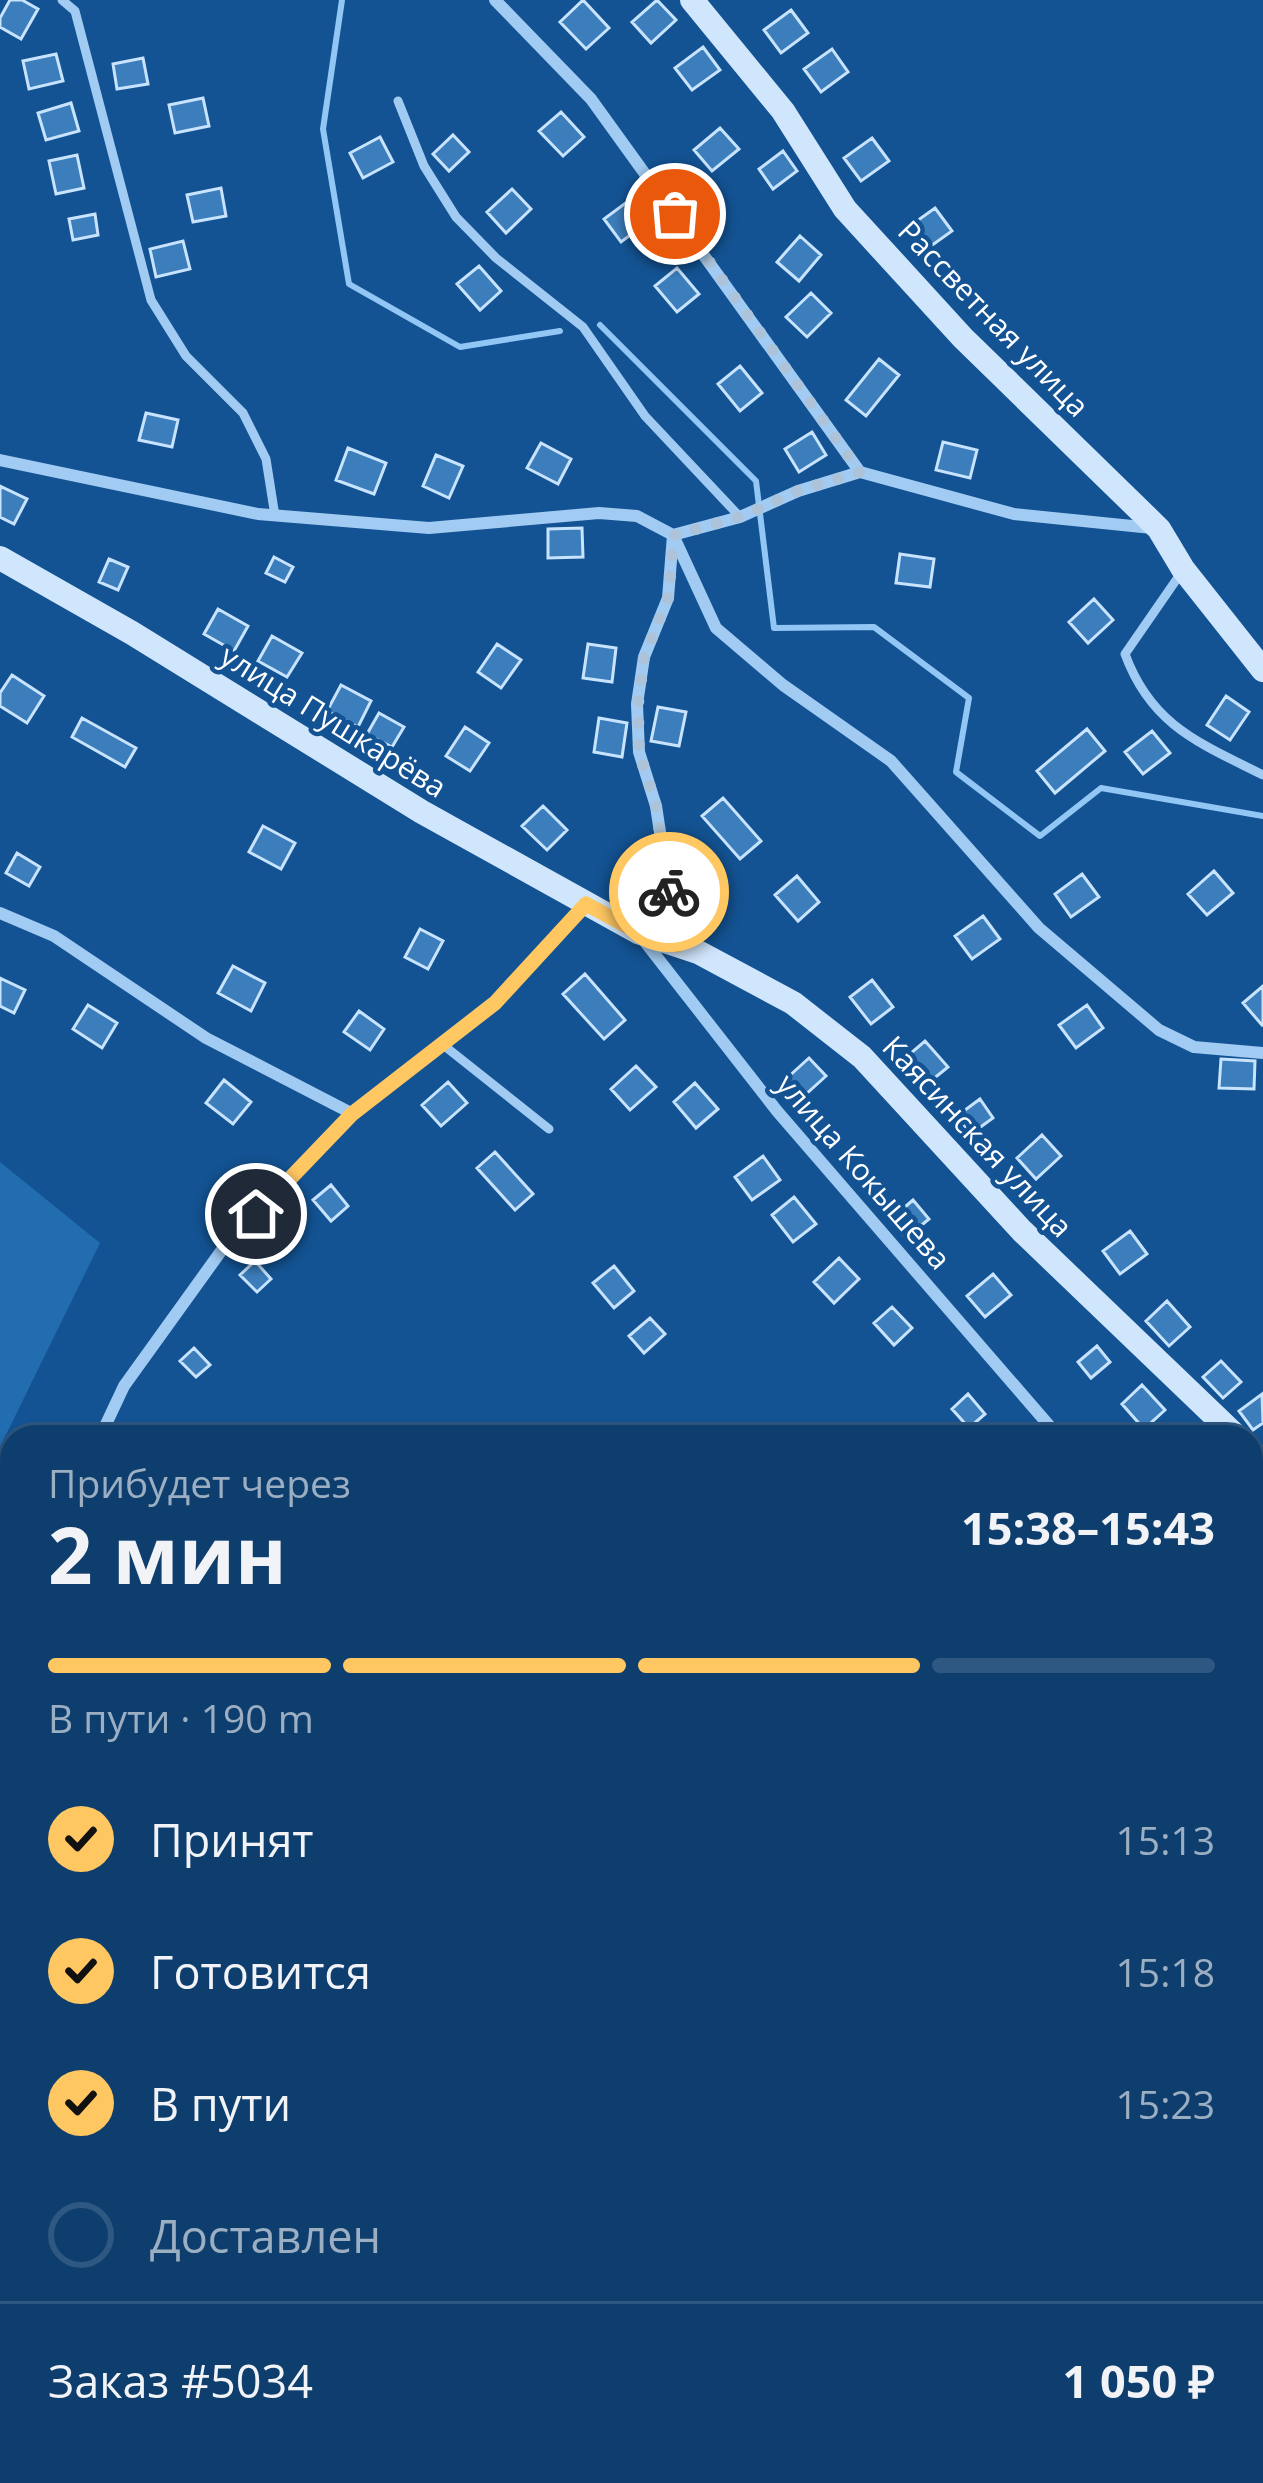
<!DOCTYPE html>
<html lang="ru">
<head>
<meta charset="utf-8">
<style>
	:root { --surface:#0e3e6e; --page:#1c4976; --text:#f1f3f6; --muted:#9baec2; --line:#2e5781; --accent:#ffc762 }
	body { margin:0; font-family:"Open Sans",sans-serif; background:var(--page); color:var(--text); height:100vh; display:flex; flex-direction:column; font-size:45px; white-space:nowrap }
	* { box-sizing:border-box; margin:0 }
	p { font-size:39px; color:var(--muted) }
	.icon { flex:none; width:66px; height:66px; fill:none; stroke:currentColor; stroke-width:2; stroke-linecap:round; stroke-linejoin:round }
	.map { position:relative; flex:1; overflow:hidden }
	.drawer { position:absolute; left:0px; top:1425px; width:1263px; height:1059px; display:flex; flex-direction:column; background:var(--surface); border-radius:36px 36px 0 0; box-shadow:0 3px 9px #0004,0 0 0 3px var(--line) }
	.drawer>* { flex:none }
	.pin { position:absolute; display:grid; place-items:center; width:102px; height:102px; color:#fff; margin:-51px; border:6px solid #fff; border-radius:50%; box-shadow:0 3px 12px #0007 }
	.courier { position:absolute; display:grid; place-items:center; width:120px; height:120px; margin:-60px; border:9px solid #ffc762; border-radius:50%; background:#fff; color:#222; box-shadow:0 3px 15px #0007 }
	.overview em { font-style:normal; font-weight:700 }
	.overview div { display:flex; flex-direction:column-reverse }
	.overview { display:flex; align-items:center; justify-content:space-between; height:204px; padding:0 48px }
	h1 { font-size:78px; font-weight:700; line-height:90px }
	.bar { display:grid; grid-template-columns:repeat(4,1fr); gap:18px 12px; align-content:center; height:144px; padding:0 48px }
	.bar i { height:15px; border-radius:9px; background:var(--line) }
	.bar .on { background:var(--accent) }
	.bar p { grid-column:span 4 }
	.line { display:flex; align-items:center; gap:30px; padding:0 48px; border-top:3px solid var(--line) }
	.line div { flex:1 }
	ol { padding:0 48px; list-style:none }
	li { display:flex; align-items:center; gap:36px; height:132px }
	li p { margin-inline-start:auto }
	li .icon { padding:12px; border-radius:50%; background:var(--accent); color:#111; stroke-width:4 }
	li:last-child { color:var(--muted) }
	li i { width:66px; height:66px; border:6px solid var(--line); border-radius:50% }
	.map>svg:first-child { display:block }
	.green { fill:#226cb0 }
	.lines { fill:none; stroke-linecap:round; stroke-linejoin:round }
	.stream { stroke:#92c7f5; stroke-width:6 }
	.building { fill:#3c7dbb; stroke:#c8e3fd; stroke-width:3 }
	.path { stroke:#a1cbf2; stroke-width:4.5; stroke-dasharray:6 9; stroke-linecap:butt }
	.lane { stroke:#a1cbf2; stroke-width:9 }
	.street { stroke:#a1cbf2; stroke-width:12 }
	.secondary { stroke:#d0e6fc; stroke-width:24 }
	.done { stroke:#acc3d9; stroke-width:12; stroke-dasharray:0 21.6 }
	.route { stroke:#ffc762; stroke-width:15 }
	.labels { text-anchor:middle; stroke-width:9; stroke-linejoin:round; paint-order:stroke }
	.street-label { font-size:30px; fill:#fff; stroke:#135393 }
</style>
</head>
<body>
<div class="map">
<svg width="1263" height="2483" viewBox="0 0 1263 2483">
	<rect width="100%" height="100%" fill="#135393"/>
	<path class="green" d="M 0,1162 L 100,1243 L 0,1447 Z
		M 1251,2396 L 1263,2399 L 1263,2483 L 162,2483 L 156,2472 L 1251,2472 Z"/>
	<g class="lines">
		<path class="stream" d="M 342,0 L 323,129 L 349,284 L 460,347 L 560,331
			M 600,325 L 756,481 L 774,628 L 874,627 L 969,698 L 956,772 L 1040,836 L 1101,788 L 1263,816"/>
	</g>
	<path class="building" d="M 10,0 L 22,0 L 38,9 L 21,39 L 0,27 L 0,18 Z
		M 583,0 L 609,28 L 586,49 L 560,22 Z
		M 657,0 L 676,20 L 651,43 L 632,22 Z
		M 791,10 L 808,33 L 781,53 L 764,30 Z
		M 703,47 L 720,70 L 692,90 L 675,68 Z
		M 832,49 L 848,72 L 821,92 L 804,69 Z
		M 56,54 L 63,81 L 29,89 L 23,61 Z
		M 143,58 L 148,84 L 117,89 L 113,64 Z
		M 203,98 L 209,126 L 175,133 L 169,105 Z
		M 71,103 L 79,131 L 46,140 L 38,113 Z
		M 561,112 L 584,137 L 563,156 L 539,131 Z
		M 720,128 L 739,149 L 712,171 L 694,150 Z
		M 453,135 L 469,152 L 449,171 L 433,154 Z
		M 380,137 L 393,162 L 363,178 L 350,153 Z
		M 872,138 L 889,161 L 861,181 L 844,158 Z
		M 783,151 L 797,171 L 773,189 L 759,169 Z
		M 77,155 L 84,188 L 56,194 L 49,161 Z
		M 221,188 L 226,216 L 193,222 L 187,195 Z
		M 512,189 L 531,209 L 506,233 L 487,212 Z
		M 631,199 L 648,222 L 621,242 L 604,219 Z
		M 935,208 L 952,231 L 924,251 L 907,228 Z
		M 95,214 L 98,235 L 73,240 L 69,219 Z
		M 800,236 L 821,255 L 799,281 L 777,262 Z
		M 183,241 L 190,269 L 156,277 L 150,249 Z
		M 479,266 L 501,291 L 480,310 L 457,284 Z
		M 677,268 L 699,294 L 677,312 L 655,286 Z
		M 811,293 L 831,313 L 807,337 L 786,317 Z
		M 879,359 L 899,375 L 866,416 L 846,400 Z
		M 740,366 L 762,393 L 740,411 L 718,384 Z
		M 146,413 L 178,420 L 172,447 L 139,440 Z
		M 812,432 L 826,455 L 799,472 L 785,449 Z
		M 943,442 L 977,450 L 970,478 L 936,470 Z
		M 541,443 L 571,459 L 558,484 L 527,468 Z
		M 348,448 L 386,463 L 374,494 L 336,480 Z
		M 436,455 L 463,466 L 449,498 L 423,486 Z
		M 0,486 L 27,499 L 14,524 L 0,517 Z
		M 582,528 L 583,557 L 548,558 L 548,529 Z
		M 900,554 L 934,559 L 930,587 L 896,583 Z
		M 274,557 L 293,567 L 285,582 L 266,573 Z
		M 109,559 L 128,567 L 118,590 L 99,582 Z
		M 1094,599 L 1113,620 L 1088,643 L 1069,622 Z
		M 218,609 L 248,626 L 234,651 L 204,634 Z
		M 272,636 L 302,653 L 287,677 L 258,661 Z
		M 497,644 L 521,660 L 501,688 L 478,672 Z
		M 588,644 L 616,648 L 612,682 L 583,678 Z
		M 12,675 L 44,696 L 27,723 L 0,706 L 0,693 Z
		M 341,685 L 371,701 L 358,727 L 327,711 Z
		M 1226,696 L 1249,712 L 1230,740 L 1207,725 Z
		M 658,707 L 686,712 L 679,746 L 651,741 Z
		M 379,713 L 404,727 L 392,747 L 367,734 Z
		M 82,718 L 136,748 L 125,767 L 72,737 Z
		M 599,718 L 627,723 L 622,757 L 594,752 Z
		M 465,727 L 489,743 L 470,771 L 446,756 Z
		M 1087,729 L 1105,751 L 1055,793 L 1037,771 Z
		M 1152,731 L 1170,753 L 1143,774 L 1125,752 Z
		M 723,798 L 761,841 L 740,859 L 702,816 Z
		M 543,806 L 567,830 L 547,850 L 522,826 Z
		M 263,826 L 295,843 L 281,869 L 249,852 Z
		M 17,853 L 40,867 L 29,886 L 6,873 Z
		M 1214,871 L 1233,893 L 1207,915 L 1188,894 Z
		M 1082,874 L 1099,897 L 1071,917 L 1055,894 Z
		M 797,876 L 819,902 L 798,921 L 775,895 Z
		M 983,916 L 1000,939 L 972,959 L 955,936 Z
		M 420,929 L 443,941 L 428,969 L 405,957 Z
		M 233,966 L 265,983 L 251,1011 L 218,993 Z
		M 585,974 L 625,1020 L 604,1039 L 563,994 Z
		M 0,978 L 25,990 L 14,1013 L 0,1006 Z
		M 872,980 L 893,1007 L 871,1024 L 850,997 Z
		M 1263,986 L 1263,1024 L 1262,1025 L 1243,1003 Z
		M 88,1005 L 117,1023 L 102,1048 L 73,1029 Z
		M 1087,1005 L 1103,1028 L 1076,1048 L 1059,1025 Z
		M 359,1011 L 384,1029 L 370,1050 L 344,1032 Z
		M 925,1041 L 948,1067 L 926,1085 L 904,1059 Z
		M 809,1058 L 826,1076 L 804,1096 L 787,1078 Z
		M 1221,1059 L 1255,1061 L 1254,1089 L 1219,1088 Z
		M 636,1066 L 656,1087 L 630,1110 L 611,1089 Z
		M 224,1080 L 251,1102 L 233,1124 L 206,1103 Z
		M 448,1082 L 467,1103 L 441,1126 L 422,1105 Z
		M 695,1083 L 718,1109 L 696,1128 L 674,1102 Z
		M 980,1099 L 993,1118 L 971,1134 L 957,1116 Z
		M 1042,1135 L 1061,1156 L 1036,1179 L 1017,1158 Z
		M 495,1152 L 533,1194 L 515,1210 L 477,1168 Z
		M 763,1156 L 780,1180 L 752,1200 L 735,1177 Z
		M 331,1185 L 348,1206 L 331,1221 L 313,1200 Z
		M 794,1197 L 816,1224 L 793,1242 L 772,1215 Z
		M 913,1200 L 929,1219 L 906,1238 L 891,1219 Z
		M 1130,1231 L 1147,1254 L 1120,1274 L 1103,1251 Z
		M 839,1258 L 859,1279 L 834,1303 L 814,1282 Z
		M 255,1261 L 271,1279 L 257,1292 L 240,1275 Z
		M 614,1266 L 634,1291 L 614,1308 L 593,1283 Z
		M 993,1274 L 1011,1295 L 985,1317 L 967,1296 Z
		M 1167,1301 L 1190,1327 L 1169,1346 L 1146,1321 Z
		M 892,1307 L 912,1328 L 894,1345 L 874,1323 Z
		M 650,1318 L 665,1334 L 644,1353 L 629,1336 Z
		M 1097,1346 L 1110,1362 L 1091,1378 L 1078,1362 Z
		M 194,1348 L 210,1365 L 196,1377 L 180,1361 Z
		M 1221,1361 L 1241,1382 L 1223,1398 L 1203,1377 Z
		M 1142,1385 L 1165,1410 L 1144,1429 L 1122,1404 Z
		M 968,1394 L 985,1414 L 969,1428 L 952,1409 Z
		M 1262,1394 L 1263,1423 L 1253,1430 L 1239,1411 Z
		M 1251,1529 L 1263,1541 L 1251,1557 Z
		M 1256,1738 L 1263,1746 L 1263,1771 L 1257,1776 L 1251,1769 L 1251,1742 Z"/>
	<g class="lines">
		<path class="path" d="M 0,2401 L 12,2415
			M 61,2472 L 70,2483"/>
		<path class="lane" d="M 62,0 L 75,11 L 151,300 L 186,356 L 243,413 L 266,459 L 275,516
			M 398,101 L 424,166 L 456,217 L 496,258 L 583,327 L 645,416 L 740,517
			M 1181,573 L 1125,654 C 1151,725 1199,743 1263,775
			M 442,1044 L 549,1129
			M 1251,2121 L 1263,2128"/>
		<path class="street" d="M 495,0 L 591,99 L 860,472 L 1014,514 L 1152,528
			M 0,460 L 258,514 L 429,528 L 599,513 L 637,516 L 673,535 L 716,628 L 783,685 L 891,761 L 1039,928 L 1159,1030 L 1194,1047 L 1263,1053
			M 0,913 L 54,936 L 206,1038 L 353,1114
			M 642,938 L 777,1111 L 1059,1437
			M 677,944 L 656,806 L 639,752 L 637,704 L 644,657 L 668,598 L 673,535 L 740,517 L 798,491 L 860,472
			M 100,1437 L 124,1386 L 224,1247 L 353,1114 L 495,1002 L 586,904
			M 1251,1659 L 1263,1673
			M 1251,1914 L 1263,1908"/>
		<path class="secondary" d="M 692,0 L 783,111 L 845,209 L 963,338 L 1159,529 L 1183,569 L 1263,670
			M 0,558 L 132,633 L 422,812 L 638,932 L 698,952 L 793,1003 L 862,1057 L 1022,1231 L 1237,1437
			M 1251,1451 L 1263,1463"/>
	</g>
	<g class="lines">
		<path class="done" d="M 669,892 L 656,806 L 639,752 L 638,704 L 644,657 L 668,598 L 674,535 L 740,517 L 798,491 L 860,472 L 675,214"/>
		<path class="route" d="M 256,1214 L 352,1114 L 495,1003 L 586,904 L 638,932 L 677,945 L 669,892"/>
	</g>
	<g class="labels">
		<g class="street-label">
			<text transform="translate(993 319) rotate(46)" y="10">Рассветная улица</text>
			<text transform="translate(333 722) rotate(32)" y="10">улица Пушкарёва</text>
			<text transform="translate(977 1137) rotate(47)" y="10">Каясинская улица</text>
			<text transform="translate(863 1172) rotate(49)" y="10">улица Кокышева</text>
		</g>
	</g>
</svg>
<div class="pin" style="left:675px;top:214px;background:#ea580c"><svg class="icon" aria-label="bag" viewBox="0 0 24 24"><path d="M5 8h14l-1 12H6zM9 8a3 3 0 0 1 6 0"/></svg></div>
<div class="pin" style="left:256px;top:1214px;background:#1f2937"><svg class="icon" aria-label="home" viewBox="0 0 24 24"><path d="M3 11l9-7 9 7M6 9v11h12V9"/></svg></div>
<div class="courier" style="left:669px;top:892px"><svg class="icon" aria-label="bike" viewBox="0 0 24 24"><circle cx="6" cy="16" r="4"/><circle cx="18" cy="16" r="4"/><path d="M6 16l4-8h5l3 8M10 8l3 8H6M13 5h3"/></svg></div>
<section class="drawer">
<div class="overview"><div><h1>2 мин</h1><p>Прибудет через</p></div><em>15:38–15:43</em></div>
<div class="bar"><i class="on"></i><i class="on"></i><i class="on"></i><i></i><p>В пути · 190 m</p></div>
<ol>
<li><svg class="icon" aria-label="check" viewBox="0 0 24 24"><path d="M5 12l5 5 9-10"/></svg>Принят<p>15:13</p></li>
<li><svg class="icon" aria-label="check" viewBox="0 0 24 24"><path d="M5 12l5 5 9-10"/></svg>Готовится<p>15:18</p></li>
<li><svg class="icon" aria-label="check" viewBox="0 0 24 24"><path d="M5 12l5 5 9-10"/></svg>В пути<p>15:23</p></li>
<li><i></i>Доставлен</li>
</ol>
<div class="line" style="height:156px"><div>Заказ #5034</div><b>1 050 ₽</b></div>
</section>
</div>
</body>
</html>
